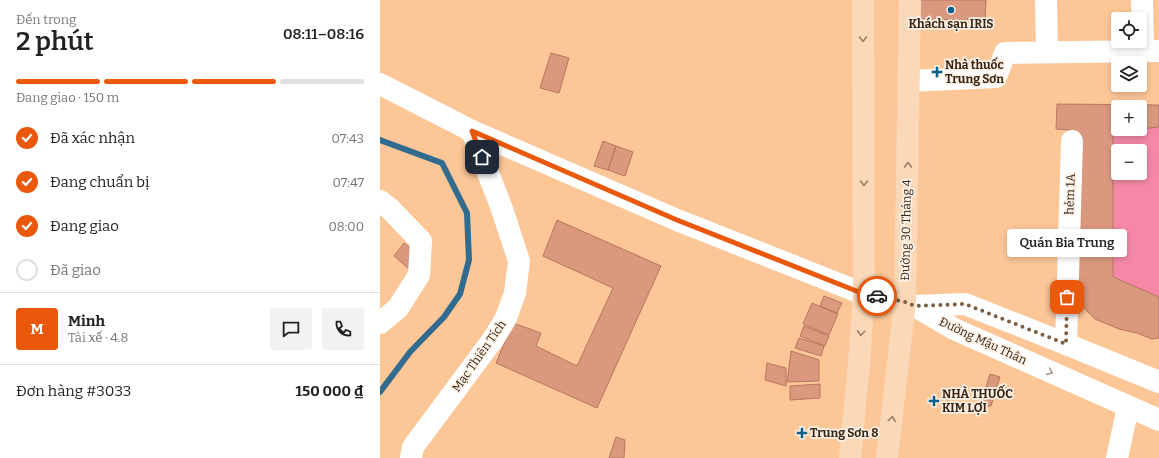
<!DOCTYPE html>
<html lang="vi">
<head>
<meta charset="utf-8">
<style>
	:root { --surface:#fff; --page:#f2f2f2; --text:#222; --muted:#767676; --line:#e0e0e0; --accent:#ea580c }
	body { margin:0; font-family:Bitter,serif; background:var(--page); color:var(--text); height:100vh; display:flex; flex-direction:column; font-size:15px; white-space:nowrap }
	* { box-sizing:border-box; margin:0 }
	p { font-size:13px; color:var(--muted) }
	.icon { flex:none; width:22px; height:22px; fill:none; stroke:currentColor; stroke-width:2; stroke-linecap:round; stroke-linejoin:round }
	.map { position:relative; flex:1; overflow:hidden }
	.drawer { display:flex; flex-direction:column; background:var(--surface); width:380px }
	.drawer>* { flex:none }
	.tools { position:absolute; left:731px; top:12px; display:grid; gap:8px }
	.tools a { display:grid; place-items:center; width:36px; height:36px; border-radius:4px; background:var(--surface); box-shadow:0 2px 6px #0003; font-size:20px }
	.pin { position:absolute; display:grid; place-items:center; width:34px; height:34px; color:#fff; margin:-17px; border-radius:8px; box-shadow:0 2px 6px #0006 }
	.courier { position:absolute; display:grid; place-items:center; width:40px; height:40px; margin:-20px; border:3px solid #ea580c; border-radius:50%; background:#fff; color:#222; box-shadow:0 1px 5px #0007 }
	.bubble { position:absolute; height:28px; border-radius:4px; background:var(--surface); box-shadow:0 2px 6px #0003; font-size:13px; font-weight:600; line-height:28px; text-align:center }
	.headline em { font-style:normal; font-weight:600 }
	.headline div { display:flex; flex-direction:column-reverse }
	.headline { display:flex; align-items:center; justify-content:space-between; height:68px; padding:0 16px }
	h1 { font-size:26px; font-weight:600; line-height:30px }
	.bar { display:grid; grid-template-columns:repeat(4,1fr); gap:6px 4px; align-content:center; height:48px; padding:0 16px }
	.bar i { height:5px; border-radius:3px; background:var(--line) }
	.bar .current { background:var(--accent) }
	.bar p { grid-column:span 4 }
	.line { display:flex; align-items:center; gap:10px; padding:0 16px; border-top:1px solid var(--line) }
	.line div { flex:1 }
	.round { display:grid; place-items:center; flex:none; width:42px; height:42px; border-radius:4px; background:var(--page) }
	ol { padding:0 16px; list-style:none }
	li { display:flex; align-items:center; gap:12px; height:44px }
	li p { margin-inline-start:auto }
	li .icon { padding:4px; border-radius:50%; background:var(--accent); color:#fff; stroke-width:4 }
	li:last-child { color:var(--muted) }
	li i { width:22px; height:22px; border:2px solid var(--line); border-radius:50% }
	main { display:flex; flex:1; min-height:0 }
	.map>svg:first-child { display:block }
	.green { fill:#f588a7; fill-rule:evenodd }
	.lines { fill:none; stroke-linecap:round; stroke-linejoin:round }
	.stream { stroke:#326b90; stroke-width:6 }
	.building { fill:#da997f; stroke:#b6775f }
	.street { stroke:#fff; stroke-width:22 }
	.secondary { stroke:#fff; stroke-width:22 }
	.primary { stroke:#fbd8b8; stroke-width:22 }
	.oneway { stroke:#9a7e64 }
	.oneway2 { stroke:#a59c94 }
	.done { stroke:#7d5d40; stroke-width:4; stroke-dasharray:0 7.2 }
	.route { stroke:#ea580c; stroke-width:5 }
	.poi-dot { fill:#075f90; stroke:#fcf1e7; stroke-width:1.5 }
	.labels { text-anchor:middle; stroke-width:3.5; stroke-linejoin:round; paint-order:stroke }
	.poi-label { font-size:12px; font-weight:bold; fill:#382411; stroke:#fcf1e7; text-anchor:start }
	.street-label { font-size:12px; fill:#382411; stroke:#fcf1e7 }
</style>
</head>
<body>
<main>
<section class="drawer">
<div class="headline"><div><h1>2 phút</h1><p>Đến trong</p></div><em>08:11–08:16</em></div>
<div class="bar"><i class="current"></i><i class="current"></i><i class="current"></i><i></i><p>Đang giao · 150 m</p></div>
<ol>
<li><svg class="icon" aria-label="check" viewBox="0 0 24 24"><path d="M5 12l5 5 9-10"/></svg>Đã xác nhận<p>07:43</p></li>
<li><svg class="icon" aria-label="check" viewBox="0 0 24 24"><path d="M5 12l5 5 9-10"/></svg>Đang chuẩn bị<p>07:47</p></li>
<li><svg class="icon" aria-label="check" viewBox="0 0 24 24"><path d="M5 12l5 5 9-10"/></svg>Đang giao<p>08:00</p></li>
<li><i></i>Đã giao</li>
</ol>
<div class="line" style="height:72px"><b class="round" style="background:var(--accent);color:#fff">M</b><div><b>Minh</b><p>Tài xế · 4.8</p></div><a class="round"><svg class="icon" aria-label="chat" viewBox="0 0 24 24"><path d="M4 5h16v11H9l-5 4z"/></svg></a><a class="round"><svg class="icon" aria-label="phone" viewBox="0 0 24 24"><path d="M5 4h4l2 5-3 2q2 4 5 5l2-3 5 2v4C11 20 4 13 5 4z"/></svg></a></div>
<div class="line" style="height:52px"><div>Đơn hàng #3033</div><b>150 000 ₫</b></div>
</section>
<div class="map">
<svg width="779" height="458" viewBox="0 0 779 458">
	<rect width="100%" height="100%" fill="#fcc697"/>
	<path class="green" d="M 779,127 L 779,297 L 733,277 L 733,130 ZM 738,151 L 760,151 L 760,173 L 738,173 Z"/>
	<g class="lines">
		<path class="stream" d="M 0,140 L 62,163 L 87,213 L 89,260 L 80,294 L 64,317 L 30,352 L 0,392"/>
	</g>
	<path class="building" d="M 536,0 L 606,0 L 605,20 L 536,19 Z
		M 171,53 L 189,58 L 179,93 L 160,88 Z
		M 677,104 L 779,105 L 779,127 L 760,129 L 760,107 L 738,107 L 738,129 L 754,129 L 733,130 L 733,277 L 779,297 L 779,338 L 772,339 L 757,333 L 739,329 L 715,319 L 693,297 L 691,130 L 676,129 Z
		M 223,141 L 236,146 L 228,170 L 214,166 Z
		M 236,146 L 253,152 L 245,176 L 228,170 Z
		M 177,220 L 281,266 L 217,408 L 116,363 L 133,323 L 161,333 L 156,346 L 197,366 L 233,288 L 163,256 Z
		M 24,243 L 32,250 L 29,269 L 14,256 Z
		M 444,296 L 462,303 L 457,313 L 440,306 Z
		M 432,303 L 458,314 L 449,335 L 423,324 Z
		M 424,326 L 449,336 L 445,346 L 420,336 Z
		M 419,338 L 444,346 L 441,356 L 415,348 Z
		M 411,351 L 439,360 L 439,381 L 407,382 Z
		M 387,363 L 406,368 L 406,386 L 385,380 Z
		M 610,374 L 620,377 L 611,406 L 600,406 Z
		M 440,384 L 440,398 L 410,400 L 410,386 Z
		M 236,437 L 245,440 L 244,458 L 229,458 Z"/>
	<g class="lines">
		<path class="street" d="M 666,0 L 667,52
			M 762,0 L 763,51
			M 529,81 L 616,77 L 625,53 L 779,51
			M 0,201 L 9,208 L 41,241 L 39,275 L 18,308 L 0,323
			M 686,344 L 692,141
			M 31,458 L 33,447 L 114,338 L 126,318 L 135,293 L 139,261 L 122,209 L 92,131
			M 737,458 L 748,407"/>
		<path class="secondary" d="M 0,84 L 92,131 L 297,220 L 484,294
			M 525,302 L 535,306 L 574,329 L 779,420
			M 535,306 L 585,304 L 686,344 L 779,382"/>
		<path class="primary" d="M 484,294 L 525,302
			M 470,458 L 479,363 L 484,294 L 483,0
			M 507,458 L 525,302 L 530,0"/>
	</g>
	<defs><path id="oneway-chevron" d="M-2-3.5L2.5 0L-2 3.5" fill="none" stroke-width="1.6" stroke-linecap="round" stroke-linejoin="round"/></defs>
	<g class="oneway">
		<use href="#oneway-chevron" transform="translate(483 39) rotate(90)"/>
		<use href="#oneway-chevron" transform="translate(528 165) rotate(-89)"/>
		<use href="#oneway-chevron" transform="translate(484 183) rotate(90)"/>
		<use href="#oneway-chevron" transform="translate(481 333) rotate(94)"/>
		<use href="#oneway-chevron" transform="translate(512 419) rotate(-83)"/>
	</g>
	<use class="oneway2" href="#oneway-chevron" transform="translate(670 372) rotate(24)"/>
	<g class="lines">
		<path class="done" d="M 497,296 L 525,302 L 535,306 L 585,304 L 686,344 L 687,297"/>
		<path class="route" d="M 102,157 L 92,131 L 297,220 L 484,294 L 497,296"/>
	</g>
	<g class="poi-dot">
		<circle cx="571" cy="10" r="4"/>
		<path d="M555 66h4v4h4v4h-4v4h-4v-4h-4v-4h4z"/>
		<path d="M552 395h4v4h4v4h-4v4h-4v-4h-4v-4h4z"/>
		<path d="M420 427h4v4h4v4h-4v4h-4v-4h-4v-4h4z"/>
	</g>
	<g class="labels">
		<g class="poi-label">
			<text x="571" y="28" text-anchor="middle">Khách sạn IRIS</text>
			<text x="565" y="69">Nhà thuốc<tspan x="565" dy="14">Trung Sơn</tspan></text>
			<text x="562" y="398">NHÀ THUỐC<tspan x="562" dy="14">KIM LỢI</tspan></text>
			<text x="430" y="437">Trung Sơn 8</text>
		</g>
		<g class="street-label">
			<text transform="translate(690 194) rotate(-88)" y="4">hẻm 1A</text>
			<text transform="translate(526 230) rotate(-89)" y="4">Đường 30 Tháng 4</text>
			<text transform="translate(603 341) rotate(25)" y="4">Đường Mậu Thân</text>
			<text transform="translate(99 356) rotate(-55)" y="4">Mạc Thiên Tích</text>
		</g>
	</g>
</svg>
<div class="tools">
<a><svg class="icon" aria-label="locate" viewBox="0 0 24 24"><circle cx="12" cy="12" r="6"/><path d="M12 2v4M12 18v4M2 12h4M18 12h4"/></svg></a>
<a><svg class="icon" aria-label="layers" viewBox="0 0 24 24"><path d="M12 4l9 5-9 5-9-5zM3 14l9 5 9-5"/></svg></a>
<a>+</a>
<a>−</a>
</div>
<div class="pin" style="left:687px;top:297px;background:#ea580c"><svg class="icon" aria-label="bag" viewBox="0 0 24 24"><path d="M5 8h14l-1 12H6zM9 8a3 3 0 0 1 6 0"/></svg></div>
<div class="pin" style="left:102px;top:157px;background:#1f2937"><svg class="icon" aria-label="home" viewBox="0 0 24 24"><path d="M3 11l9-7 9 7M6 9v11h12V9"/></svg></div>
<div class="courier" style="left:497px;top:296px"><svg class="icon" aria-label="car" viewBox="0 0 24 24"><path d="M5 17H2v-5l4-1 3-4h7l3 4 3 1v5h-3M9 17h6M6 11h13"/><circle cx="7" cy="17" r="2"/><circle cx="17" cy="17" r="2"/></svg></div>
<div class="bubble" style="left:627px;top:229px;width:120px">Quán Bia Trung</div>
</div>
</main>
</body>
</html>
